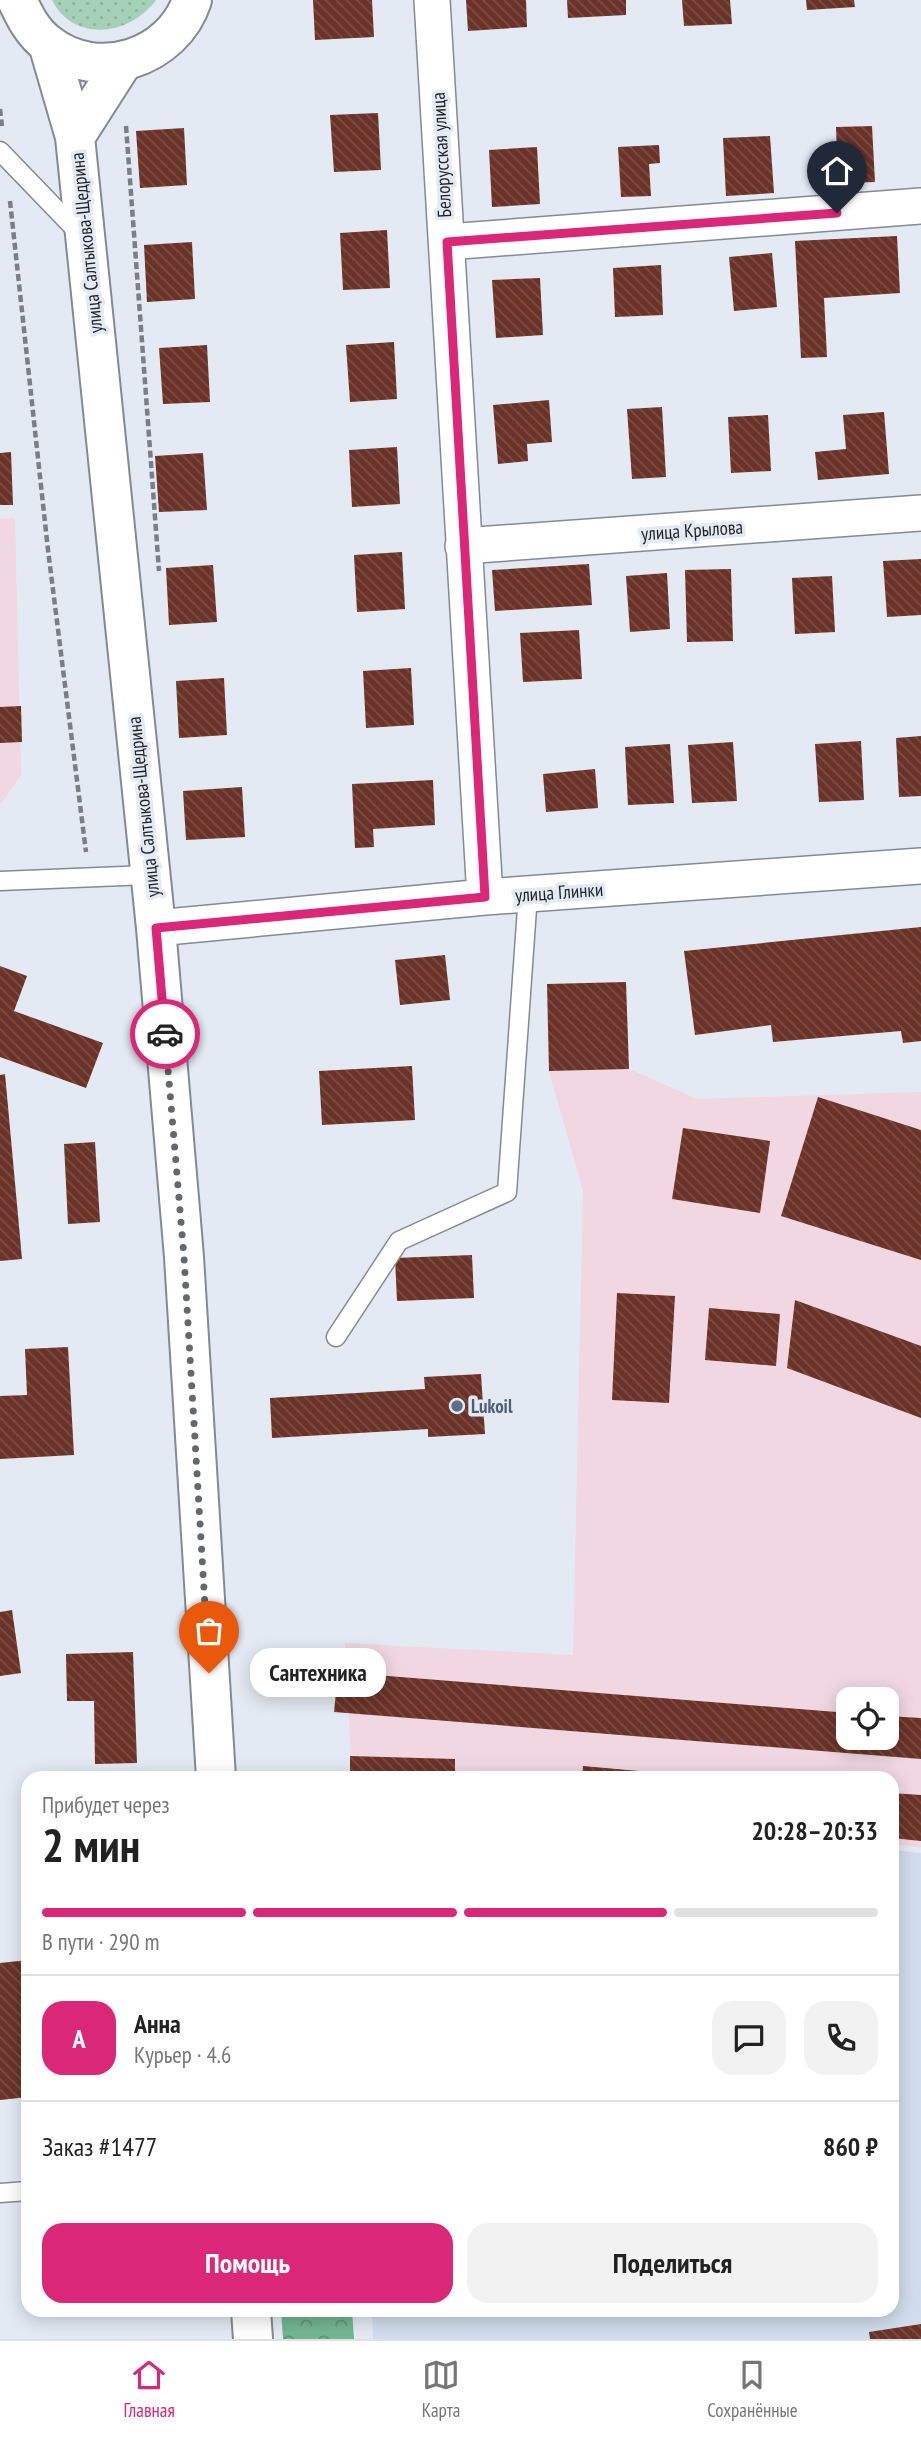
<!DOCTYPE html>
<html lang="ru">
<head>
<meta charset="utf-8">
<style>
	:root { --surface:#fff; --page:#f2f2f2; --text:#222; --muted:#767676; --line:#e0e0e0; --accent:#db2777 }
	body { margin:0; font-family:"PT Sans Narrow",sans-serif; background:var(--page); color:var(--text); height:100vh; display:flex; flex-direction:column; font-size:26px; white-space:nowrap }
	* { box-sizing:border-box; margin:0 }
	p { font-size:23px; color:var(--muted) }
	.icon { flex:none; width:38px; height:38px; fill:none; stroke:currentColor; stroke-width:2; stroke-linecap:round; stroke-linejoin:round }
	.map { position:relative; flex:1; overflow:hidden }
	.panel { position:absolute; left:21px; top:1771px; width:878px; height:546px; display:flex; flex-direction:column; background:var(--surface); border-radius:21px; box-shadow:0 4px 18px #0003 }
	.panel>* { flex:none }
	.tools { position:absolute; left:836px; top:1687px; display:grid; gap:14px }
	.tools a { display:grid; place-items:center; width:63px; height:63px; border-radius:14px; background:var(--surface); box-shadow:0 4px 18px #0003; font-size:35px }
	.pin { position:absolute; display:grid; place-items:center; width:60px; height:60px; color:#fff; margin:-72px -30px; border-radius:50% 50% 50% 0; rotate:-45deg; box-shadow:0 0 7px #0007 }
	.pin .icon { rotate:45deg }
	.courier { position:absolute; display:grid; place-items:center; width:70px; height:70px; margin:-35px; border:5px solid #db2777; border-radius:50%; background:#fff; color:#222; box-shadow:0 2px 9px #0007 }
	.bubble { position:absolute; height:49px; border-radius:21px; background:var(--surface); box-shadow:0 4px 18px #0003; font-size:23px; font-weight:700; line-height:49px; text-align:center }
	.head em { font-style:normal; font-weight:700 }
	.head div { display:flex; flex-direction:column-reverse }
	.head { display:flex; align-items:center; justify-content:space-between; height:119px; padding:0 21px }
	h1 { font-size:46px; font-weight:700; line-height:52px }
	.bar { display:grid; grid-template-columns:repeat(4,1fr); gap:10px 7px; align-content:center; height:84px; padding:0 21px }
	.bar i { height:9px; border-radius:5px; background:var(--line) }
	.bar .on { background:var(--accent) }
	.bar p { grid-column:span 4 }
	.line { display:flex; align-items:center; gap:18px; padding:0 21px; border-top:2px solid var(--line) }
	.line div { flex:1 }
	.round { display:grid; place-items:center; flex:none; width:74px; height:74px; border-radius:21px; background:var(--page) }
	.button { display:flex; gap:14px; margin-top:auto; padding:14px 21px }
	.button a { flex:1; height:80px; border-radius:21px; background:var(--accent); color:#fff; font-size:28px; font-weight:700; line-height:80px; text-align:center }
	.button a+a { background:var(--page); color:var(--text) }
	.menu { display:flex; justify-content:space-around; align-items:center; height:98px; border-top:2px solid var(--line); background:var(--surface); font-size:19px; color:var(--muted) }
	.menu a { display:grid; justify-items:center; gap:4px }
	.menu .on { color:var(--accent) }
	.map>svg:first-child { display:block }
	.built { fill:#d1ddec }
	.industrial { fill:#f0d7e2; fill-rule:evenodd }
	.grass { fill:url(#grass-dots) }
	.forest { fill:url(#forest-crowns) }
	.building { fill:url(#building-back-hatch) }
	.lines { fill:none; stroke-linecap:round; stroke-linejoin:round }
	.service-casing { stroke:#848a92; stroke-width:21 }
	.minor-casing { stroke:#848a92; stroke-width:38 }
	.secondary-casing { stroke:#848a92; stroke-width:42 }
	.path { stroke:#7a7f85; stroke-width:4.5; stroke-dasharray:7 3.5; stroke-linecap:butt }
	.service { stroke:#fff; stroke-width:18 }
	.minor { stroke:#fff; stroke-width:35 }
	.secondary { stroke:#fff; stroke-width:38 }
	.done { stroke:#64686d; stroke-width:7; stroke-dasharray:0 12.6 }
	.route { stroke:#db2777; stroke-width:9 }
	.service-dot { fill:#5c6f8a; stroke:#e3eaf3; stroke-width:2.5 }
	.labels { text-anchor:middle; stroke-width:7; stroke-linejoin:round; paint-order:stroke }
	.street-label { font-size:19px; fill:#1f2225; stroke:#e3eaf3 }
	.service-label { font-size:19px; font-weight:bold; fill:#4e5e75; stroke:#e3eaf3; text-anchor:start }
</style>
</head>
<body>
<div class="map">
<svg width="921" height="2339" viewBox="0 0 921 2339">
	<defs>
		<pattern id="grass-dots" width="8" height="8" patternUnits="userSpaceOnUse" patternTransform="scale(1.75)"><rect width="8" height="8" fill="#a4d1b8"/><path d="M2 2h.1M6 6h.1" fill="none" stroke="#8db39e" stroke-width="1.8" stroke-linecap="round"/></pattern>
		<pattern id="forest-crowns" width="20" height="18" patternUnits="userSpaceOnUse" patternTransform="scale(1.75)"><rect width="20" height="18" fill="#74b592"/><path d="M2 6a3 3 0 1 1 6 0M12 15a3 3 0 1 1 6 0" fill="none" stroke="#5f9377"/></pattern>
		<pattern id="building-back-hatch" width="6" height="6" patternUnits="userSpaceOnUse" patternTransform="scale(1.75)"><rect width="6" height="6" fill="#6b3227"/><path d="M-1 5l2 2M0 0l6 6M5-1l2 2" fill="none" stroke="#7b4e45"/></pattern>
	</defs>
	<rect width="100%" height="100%" fill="#e3eaf3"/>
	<path class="built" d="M 893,1850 L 921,1853 L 921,2339 L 373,2339 L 372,2310 L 892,2310 Z"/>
	<path class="industrial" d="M 15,518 L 21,775 L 0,805 L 0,519 Z
		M 629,1069 L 697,1099 L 921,1092 L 921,1847 L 893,1844 L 892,1778 L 352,1778 L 345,1643 L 573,1655 L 583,1191 L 549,1071 ZM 849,1699 L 887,1699 L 887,1738 L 849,1738 Z"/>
	<path class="grass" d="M 52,0 L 156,0 C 131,35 74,44 52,0 Z"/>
	<path class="forest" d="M 281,2310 L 352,2310 L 354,2339 L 283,2339 Z"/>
	<path class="building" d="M 313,0 L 372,0 L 374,37 L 315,40 Z
		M 466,0 L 526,0 L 527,27 L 468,31 Z
		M 567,0 L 626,0 L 626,15 L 568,18 Z
		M 682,0 L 730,0 L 732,24 L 684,26 Z
		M 806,0 L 854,0 L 855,7 L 807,10 Z
		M 378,113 L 381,170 L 334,172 L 330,115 Z
		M 872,126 L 875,182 L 838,183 L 836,127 Z
		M 184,128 L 187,185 L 140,188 L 136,131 Z
		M 770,136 L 774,193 L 726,196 L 723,138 Z
		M 659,145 L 660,163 L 649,164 L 651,196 L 621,197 L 618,147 Z
		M 537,147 L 540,204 L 492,207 L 489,150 Z
		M 387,230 L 390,288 L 343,290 L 340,233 Z
		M 897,236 L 900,293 L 824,298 L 827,357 L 801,358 L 795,241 Z
		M 192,242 L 195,299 L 147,302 L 144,245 Z
		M 772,253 L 777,307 L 734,311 L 729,257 Z
		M 661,265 L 663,315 L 615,317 L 613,268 Z
		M 540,278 L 543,335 L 496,338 L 492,280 Z
		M 394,342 L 397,399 L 350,402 L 346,345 Z
		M 207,345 L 210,402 L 163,404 L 159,348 Z
		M 549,400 L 552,442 L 527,444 L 528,461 L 498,464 L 493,405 Z
		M 662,407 L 666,477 L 632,479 L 627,409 Z
		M 884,412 L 889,474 L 818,480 L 815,452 L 846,449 L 843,415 Z
		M 768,415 L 771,471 L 731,473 L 728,417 Z
		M 397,447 L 400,504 L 352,507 L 349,450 Z
		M 11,452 L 13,505 L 0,505 L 0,453 Z
		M 203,453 L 207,510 L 159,512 L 155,456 Z
		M 402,552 L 405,609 L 357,612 L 354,555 Z
		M 921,559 L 921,615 L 887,617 L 883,561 Z
		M 589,564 L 592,605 L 495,611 L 492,570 Z
		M 213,565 L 217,622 L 169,625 L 166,568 Z
		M 731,569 L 733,641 L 687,642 L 685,570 Z
		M 667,573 L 670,629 L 630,632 L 626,576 Z
		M 832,576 L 835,632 L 795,634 L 792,578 Z
		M 579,630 L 582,679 L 523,682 L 520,633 Z
		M 411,668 L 414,725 L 366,728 L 363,671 Z
		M 224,678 L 227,735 L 179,738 L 176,681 Z
		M 21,706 L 22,742 L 0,743 L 0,707 Z
		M 921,736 L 921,796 L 899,797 L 896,738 Z
		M 861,741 L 864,800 L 819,802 L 815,744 Z
		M 733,742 L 737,801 L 692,803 L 688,745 Z
		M 670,744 L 674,803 L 628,805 L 625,747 Z
		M 595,769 L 598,808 L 546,812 L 543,774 Z
		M 433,780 L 435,825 L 373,829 L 374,847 L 355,848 L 352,784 Z
		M 242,787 L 245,837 L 186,840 L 183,791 Z
		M 921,927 L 921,1041 L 903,1043 L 901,1031 L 773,1042 L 771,1025 L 695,1035 L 684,951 Z
		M 445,955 L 450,1000 L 400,1005 L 395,960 Z
		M 0,966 L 27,976 L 14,1011 L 103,1043 L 86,1088 L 0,1057 Z
		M 626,982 L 629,1069 L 549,1071 L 547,984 Z
		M 412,1066 L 415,1120 L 322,1125 L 319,1071 Z
		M 5,1074 L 22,1259 L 0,1261 L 0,1075 Z
		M 818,1097 L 921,1130 L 921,1260 L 781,1216 Z
		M 683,1128 L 770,1141 L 760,1213 L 672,1199 Z
		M 95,1142 L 100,1222 L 68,1224 L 64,1144 Z
		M 472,1255 L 474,1298 L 397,1301 L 395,1258 Z
		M 617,1293 L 675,1296 L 669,1403 L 612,1400 Z
		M 795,1300 L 921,1346 L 921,1418 L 787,1368 Z
		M 709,1308 L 780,1314 L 776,1366 L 705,1360 Z
		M 68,1347 L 74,1455 L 0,1459 L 0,1396 L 27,1395 L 25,1349 Z
		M 481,1374 L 485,1434 L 428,1437 L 428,1429 L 272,1438 L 270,1398 L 425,1389 L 424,1377 Z
		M 12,1610 L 21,1673 L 0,1676 L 0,1612 Z
		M 133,1652 L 137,1763 L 95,1764 L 94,1701 L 67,1701 L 66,1654 Z
		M 338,1672 L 849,1713 L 849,1738 L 887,1738 L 887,1716 L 921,1718 L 921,1759 L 334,1712 Z
		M 350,1756 L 455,1759 L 455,1778 L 350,1778 Z
		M 583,1766 L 695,1776 L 695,1778 L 582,1778 Z
		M 892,1793 L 921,1795 L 921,1841 L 892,1838 Z
		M 28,1960 L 28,2097 L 0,2100 L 0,1963 Z
		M 921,2324 L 921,2339 L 870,2339 L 869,2332 Z"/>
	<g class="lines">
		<g class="service-casing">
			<path id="service" d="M 0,151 L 80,234
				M 0,881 L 148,875
				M 336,1337 L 399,1241 L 507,1192 L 528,894
				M 0,2193 L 28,2191"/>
		</g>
		<g class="minor-casing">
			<path id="minor" d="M 432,0 L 485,897
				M 447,242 L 921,206
				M 463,546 L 921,513
				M 156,928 L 485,897 L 921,866"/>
		</g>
		<g class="secondary-casing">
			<path id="secondary" d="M 17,0 C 25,17 33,33 48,44 C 98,83 173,58 192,0
				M 48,44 L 75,137 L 156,928 L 184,1257 L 216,1778
				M 75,137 L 123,62
				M 251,2310 L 253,2339"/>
		</g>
		<path class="path" d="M 0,109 L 2,126
			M 126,126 L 159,571
			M 10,201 L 48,550 L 86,852"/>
		<use href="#service" class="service"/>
		<use href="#minor" class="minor"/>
		<use href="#secondary" class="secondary"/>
	</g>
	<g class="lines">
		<path class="done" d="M 165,1034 L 184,1257 L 209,1673"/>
		<path class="route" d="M 165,1034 L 156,928 L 485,897 L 447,242 L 837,213"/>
	</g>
	<circle class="service-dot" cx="457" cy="1406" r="7"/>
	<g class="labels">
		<g class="street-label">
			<text transform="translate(441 155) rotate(-93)" y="7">Белорусская улица</text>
			<text transform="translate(86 243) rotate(-96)" y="7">улица Салтыкова-Щедрина</text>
			<text transform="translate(692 530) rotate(-4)" y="7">улица Крылова</text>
			<text transform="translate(143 807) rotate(-96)" y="7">улица Салтыкова-Щедрина</text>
			<text transform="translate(559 892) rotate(-4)" y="7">улица Глинки</text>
		</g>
		<g class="service-label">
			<text x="471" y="1413">Lukoil</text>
		</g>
	</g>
</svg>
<div class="tools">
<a><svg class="icon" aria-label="locate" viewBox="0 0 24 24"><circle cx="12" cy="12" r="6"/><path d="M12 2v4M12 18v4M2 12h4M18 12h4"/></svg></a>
</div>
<div class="pin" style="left:209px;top:1673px;background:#ea580c"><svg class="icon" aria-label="bag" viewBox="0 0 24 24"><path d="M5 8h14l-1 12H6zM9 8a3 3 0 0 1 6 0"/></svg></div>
<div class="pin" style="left:837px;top:213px;background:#1f2937"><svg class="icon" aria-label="home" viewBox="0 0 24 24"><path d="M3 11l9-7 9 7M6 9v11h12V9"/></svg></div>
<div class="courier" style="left:165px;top:1034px"><svg class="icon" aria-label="car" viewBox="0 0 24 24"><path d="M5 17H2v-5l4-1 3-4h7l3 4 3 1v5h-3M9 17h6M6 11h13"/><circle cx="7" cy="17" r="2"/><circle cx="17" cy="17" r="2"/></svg></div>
<div class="bubble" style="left:250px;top:1648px;width:136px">Сантехника</div>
<section class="panel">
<div class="head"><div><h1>2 мин</h1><p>Прибудет через</p></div><em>20:28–20:33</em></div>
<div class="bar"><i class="on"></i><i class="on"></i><i class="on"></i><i></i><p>В пути · 290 m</p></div>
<div class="line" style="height:126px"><b class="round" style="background:var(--accent);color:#fff">А</b><div><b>Анна</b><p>Курьер · 4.6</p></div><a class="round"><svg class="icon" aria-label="chat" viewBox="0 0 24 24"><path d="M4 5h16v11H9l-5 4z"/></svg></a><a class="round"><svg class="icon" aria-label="phone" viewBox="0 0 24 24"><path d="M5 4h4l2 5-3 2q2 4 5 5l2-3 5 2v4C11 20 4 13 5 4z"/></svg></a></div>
<div class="line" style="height:91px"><div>Заказ #1477</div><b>860 ₽</b></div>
<div class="button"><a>Помощь</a><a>Поделиться</a></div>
</section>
</div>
<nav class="menu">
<a class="on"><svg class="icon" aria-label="home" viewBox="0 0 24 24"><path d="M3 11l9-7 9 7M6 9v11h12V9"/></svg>Главная</a>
<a><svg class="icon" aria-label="map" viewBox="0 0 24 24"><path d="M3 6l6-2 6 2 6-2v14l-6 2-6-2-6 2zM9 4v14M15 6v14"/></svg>Карта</a>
<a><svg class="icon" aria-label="saved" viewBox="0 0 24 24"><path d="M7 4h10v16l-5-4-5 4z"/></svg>Сохранённые</a>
</nav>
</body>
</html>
